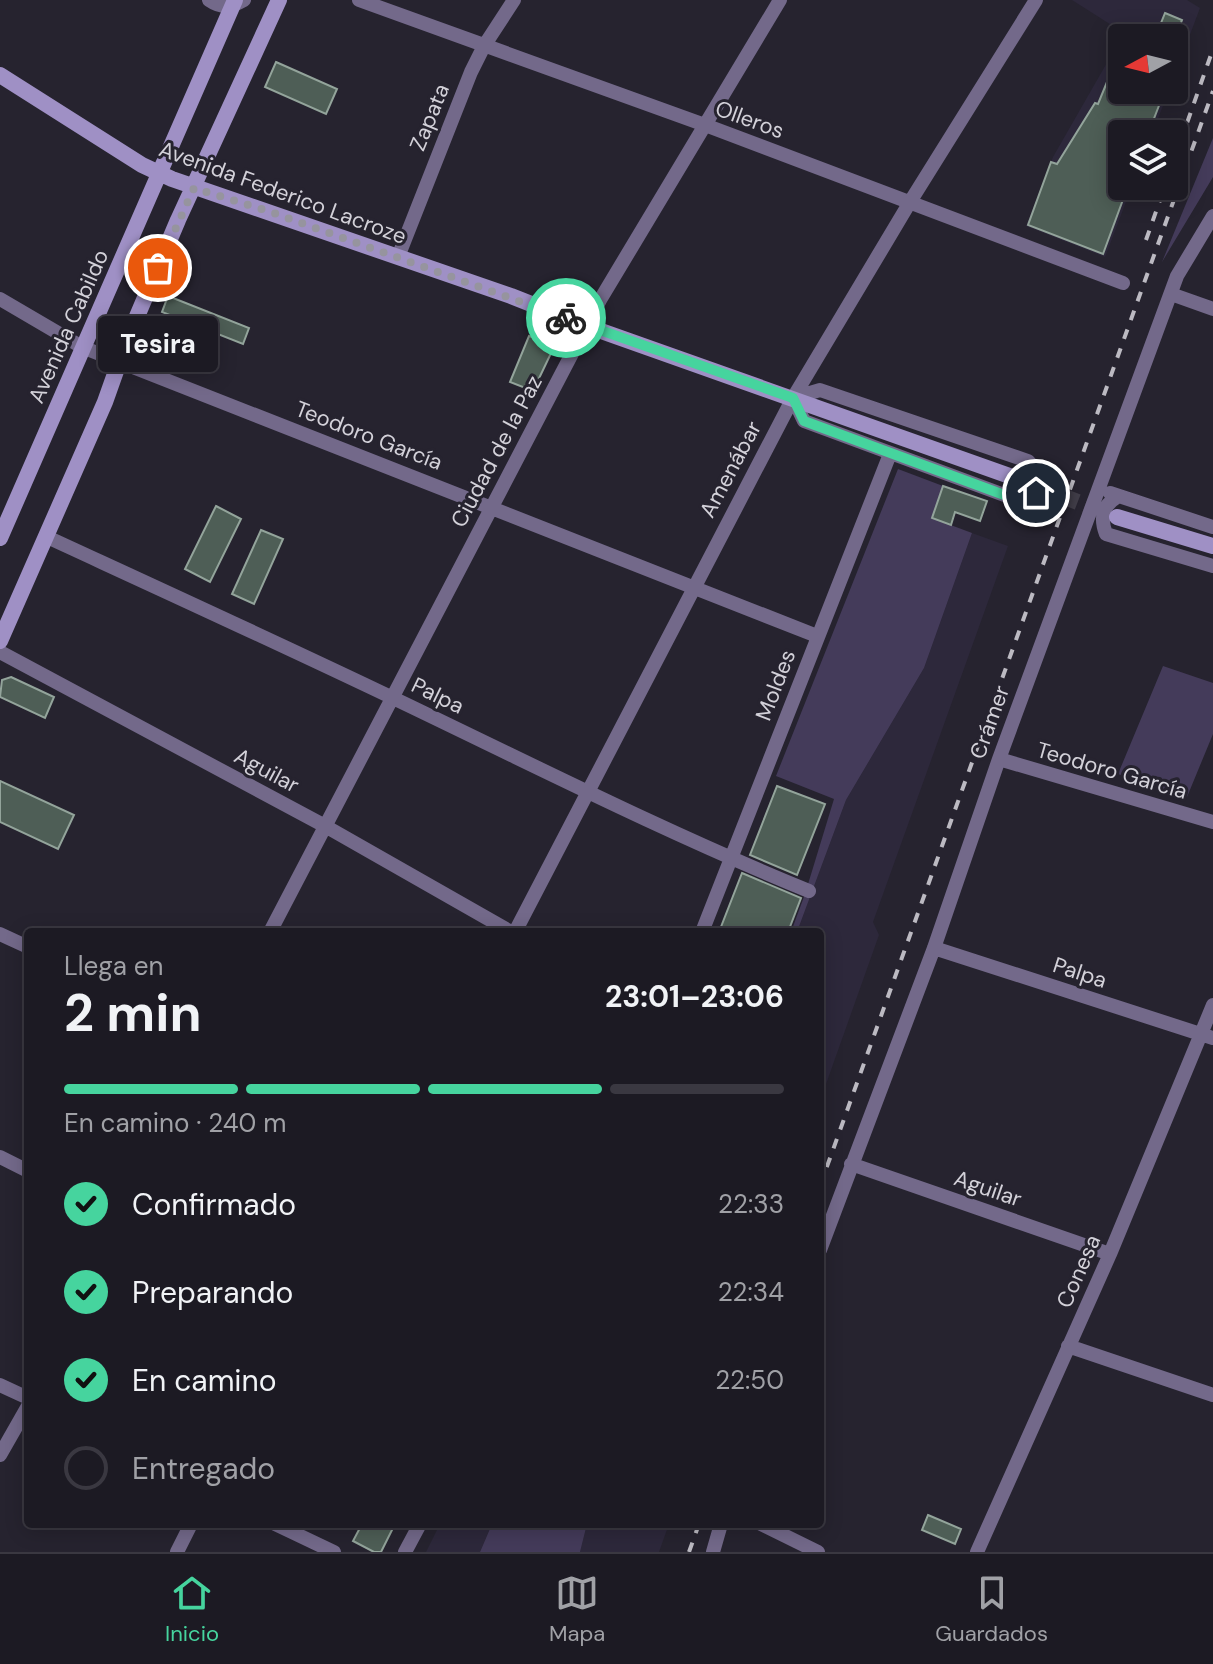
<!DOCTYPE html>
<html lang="es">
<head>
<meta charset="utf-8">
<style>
	:root { --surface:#1c1a23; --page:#292730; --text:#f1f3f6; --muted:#a0a1a6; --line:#3a3841; --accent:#46d49e }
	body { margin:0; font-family:"DM Sans",sans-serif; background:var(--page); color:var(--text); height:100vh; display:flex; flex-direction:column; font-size:30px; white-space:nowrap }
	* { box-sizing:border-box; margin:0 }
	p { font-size:26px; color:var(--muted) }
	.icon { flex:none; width:44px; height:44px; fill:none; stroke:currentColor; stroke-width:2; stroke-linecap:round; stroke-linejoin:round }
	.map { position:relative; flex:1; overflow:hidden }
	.details { position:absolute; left:24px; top:928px; width:800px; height:600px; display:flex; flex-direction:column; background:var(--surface); border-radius:8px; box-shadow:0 4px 20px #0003,0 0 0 2px var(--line) }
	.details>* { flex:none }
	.needle { width:52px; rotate:263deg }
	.controls { position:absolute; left:1108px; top:24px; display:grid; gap:16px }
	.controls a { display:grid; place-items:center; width:80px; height:80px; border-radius:8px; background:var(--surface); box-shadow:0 4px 20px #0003,0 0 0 2px var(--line); font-size:40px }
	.pin { position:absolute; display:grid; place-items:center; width:68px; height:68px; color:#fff; margin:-34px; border:4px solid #fff; border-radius:50%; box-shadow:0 2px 8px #0007 }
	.courier { position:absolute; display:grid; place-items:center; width:80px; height:80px; margin:-40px; border:6px solid #46d49e; border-radius:50%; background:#fff; color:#222; box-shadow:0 2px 10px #0007 }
	.bubble { position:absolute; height:56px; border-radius:8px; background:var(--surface); box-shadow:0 4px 20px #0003,0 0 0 2px var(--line); font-size:26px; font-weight:700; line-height:56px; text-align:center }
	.overview em { font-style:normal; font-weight:700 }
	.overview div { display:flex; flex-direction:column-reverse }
	.overview { display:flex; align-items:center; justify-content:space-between; height:136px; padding:0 40px }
	h1 { font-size:52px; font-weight:700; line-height:60px }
	.bar { display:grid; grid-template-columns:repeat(4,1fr); gap:12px 8px; align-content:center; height:96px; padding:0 40px }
	.bar i { height:10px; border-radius:6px; background:var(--line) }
	.bar .selected { background:var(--accent) }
	.bar p { grid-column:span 4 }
	ol { padding:0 40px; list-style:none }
	li { display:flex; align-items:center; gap:24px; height:88px }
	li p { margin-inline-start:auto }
	li .icon { padding:8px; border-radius:50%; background:var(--accent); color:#111; stroke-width:4 }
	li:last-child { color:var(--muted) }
	li i { width:44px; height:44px; border:4px solid var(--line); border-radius:50% }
	.menu { display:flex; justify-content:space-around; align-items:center; height:112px; border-top:2px solid var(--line); background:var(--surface); font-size:22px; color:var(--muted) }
	.menu a { display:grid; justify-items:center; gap:4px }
	.menu .selected { color:var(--accent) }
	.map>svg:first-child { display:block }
	.built { fill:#2d283b }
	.green { fill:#443b5a }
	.building { fill:#4e5e56; stroke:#93a49b; stroke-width:2 }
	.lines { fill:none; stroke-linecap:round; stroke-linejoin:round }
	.secondary-tunnel { stroke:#403d48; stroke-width:16; stroke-dasharray:16 8; stroke-linecap:butt }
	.street { stroke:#73698a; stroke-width:14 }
	.secondary { stroke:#9f90c5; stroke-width:16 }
	.rail { stroke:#bcbac2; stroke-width:4; stroke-dasharray:10 10; stroke-linecap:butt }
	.done { stroke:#96949e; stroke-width:8; stroke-dasharray:0 14.4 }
	.route { stroke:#46d49e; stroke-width:10 }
	.labels { text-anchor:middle; stroke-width:6; stroke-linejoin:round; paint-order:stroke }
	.street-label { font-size:22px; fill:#d3d1d9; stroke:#26232f }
</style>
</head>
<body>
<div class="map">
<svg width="1213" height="1552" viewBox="0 0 1213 1552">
	<rect width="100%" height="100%" fill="#26232f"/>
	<path class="built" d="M 1072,0 L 1187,0 L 1200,8 L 1174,77 L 1174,38 L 1122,38 L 1122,90 L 1169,90 L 1152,134 L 1122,134 L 1122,186 L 1132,186 L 1105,257 L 1026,226 L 1053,157 L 1124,33 Z
		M 972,533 L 1008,546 L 873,922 L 879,935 L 820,1101 L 820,932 L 797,932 L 846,800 L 924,668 Z
		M 440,1524 L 492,1524 L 480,1552 L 426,1552 Z
		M 587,1524 L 669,1524 L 659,1552 L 580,1552 Z"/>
	<path class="green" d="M 1213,138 L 1213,177 L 1162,262 Z
		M 898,469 L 943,486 L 932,518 L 972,533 L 924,668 L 846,800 L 797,932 L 791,932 L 805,894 L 834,799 L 776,776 Z
		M 1163,666 L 1213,683 L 1213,734 L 1187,797 L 1118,774 Z
		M 492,1524 L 587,1524 L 580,1552 L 480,1552 Z"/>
	<path class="building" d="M 1165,13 L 1182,20 L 1175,38 L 1155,38 Z
		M 276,62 L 337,89 L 326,114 L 265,87 Z
		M 1114,65 L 1122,69 L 1122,90 L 1165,90 L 1148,134 L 1122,134 L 1122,186 L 1128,186 L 1103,254 L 1028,225 L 1051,162 L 1057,164 L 1095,103 L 1098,104 Z
		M 168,296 L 249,328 L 243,344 L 162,312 Z
		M 529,336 L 549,343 L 553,349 L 533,391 L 510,382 Z
		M 943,486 L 987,501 L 980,521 L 955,512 L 951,525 L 932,518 Z
		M 216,506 L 241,519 L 210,582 L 185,569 Z
		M 261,530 L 283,539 L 254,604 L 232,594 Z
		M 11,677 L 54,697 L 45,718 L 0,697 L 2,680 Z
		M 0,781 L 74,815 L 58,849 L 0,822 Z
		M 777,786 L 825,804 L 797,875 L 750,855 Z
		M 742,873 L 801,898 L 788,932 L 719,932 Z
		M 928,1515 L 961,1529 L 955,1544 L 922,1530 Z
		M 362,1524 L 395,1524 L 381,1552 L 374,1552 L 353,1541 Z"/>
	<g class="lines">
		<path class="secondary-tunnel" d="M 1018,479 L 1106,513"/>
		<path class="street" d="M 209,0 C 222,9 232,7 244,0
			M 359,0 L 705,125 L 1123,283
			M 398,257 L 471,72 L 484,46 L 514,0
			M 1171,294 L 1213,309
			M 0,299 L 82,347 L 817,636
			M 820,390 L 1028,461 L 1039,473 L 1036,493 L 1025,498 L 1015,499 L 804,421 L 793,398 Z
			M 1110,493 L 1213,527
			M 1117,497 C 1102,506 1100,518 1106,534 L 1213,566
			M 47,537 C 162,590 278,643 393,698 C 531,764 667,833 809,891
			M 0,652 L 325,826 L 511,932
			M 999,759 L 1213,822
			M 270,932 L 600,300 L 780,0
			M 515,932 L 793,398 L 910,202 L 1036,0
			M 702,932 L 890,454
			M 0,934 L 28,947
			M 934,948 L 1213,1038
			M 0,1157 L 28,1171
			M 851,1164 L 1110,1254
			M 820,1250 L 934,948 L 999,759 L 1177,276 L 1213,216
			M 1068,1346 L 1213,1395
			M 0,1385 L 28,1398
			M 0,1455 L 28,1406
			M 275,1524 L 334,1552
			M 761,1524 L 818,1552
			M 177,1552 L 191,1524
			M 405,1552 L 420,1524
			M 713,1552 L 721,1524
			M 977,1552 L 1110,1254 L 1213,1005"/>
		<path class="secondary" d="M 0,75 L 142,165 L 172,179 L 511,296 L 587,326 L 1018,479
			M 1117,517 L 1213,546
			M 0,538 L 235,0
			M 0,641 L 105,402 L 127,340 L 178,220 L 279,0"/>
		<path class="rail" d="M 1174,160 L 1213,49
			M 1146,240 L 1165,186
			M 820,1186 L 1213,91
			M 689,1552 L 699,1524"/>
	</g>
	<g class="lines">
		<path class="done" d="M 158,268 L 194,188 L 268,211 L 566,318"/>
		<path class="route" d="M 566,318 L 793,398 L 804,421 L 1015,499 L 1032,496 L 1036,493"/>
	</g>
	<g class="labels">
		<g class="street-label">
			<text transform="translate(429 117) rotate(-68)" y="8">Zapata</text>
			<text transform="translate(750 119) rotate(20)" y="8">Olleros</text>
			<text transform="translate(283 192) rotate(20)" y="8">Avenida Federico Lacroze</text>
			<text transform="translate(68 326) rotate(-66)" y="8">Avenida Cabildo</text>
			<text transform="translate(369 435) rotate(21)" y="8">Teodoro García</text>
			<text transform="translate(496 451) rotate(-62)" y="8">Ciudad de la Paz</text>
			<text transform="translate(730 469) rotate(-62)" y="8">Amenábar</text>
			<text transform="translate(775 685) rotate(-69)" y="8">Moldes</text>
			<text transform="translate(438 695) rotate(26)" y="8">Palpa</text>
			<text transform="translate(989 722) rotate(-70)" y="8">Crámer</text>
			<text transform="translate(267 770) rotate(28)" y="8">Aguilar</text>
			<text transform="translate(1112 770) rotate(16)" y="8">Teodoro García</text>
			<text transform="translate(1080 972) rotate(18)" y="8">Palpa</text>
			<text transform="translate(988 1188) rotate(19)" y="8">Aguilar</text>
			<text transform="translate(1078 1271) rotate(-66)" y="8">Conesa</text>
		</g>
	</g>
</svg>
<div class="controls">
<a><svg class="needle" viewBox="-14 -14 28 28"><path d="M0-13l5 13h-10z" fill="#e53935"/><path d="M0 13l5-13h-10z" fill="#a0a1a6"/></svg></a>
<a><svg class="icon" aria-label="layers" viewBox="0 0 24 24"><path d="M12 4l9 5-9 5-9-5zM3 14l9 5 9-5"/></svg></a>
</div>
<div class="pin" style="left:158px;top:268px;background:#ea580c"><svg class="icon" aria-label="bag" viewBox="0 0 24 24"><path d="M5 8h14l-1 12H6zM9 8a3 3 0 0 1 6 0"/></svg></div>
<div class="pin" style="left:1036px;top:493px;background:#1f2937"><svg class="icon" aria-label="home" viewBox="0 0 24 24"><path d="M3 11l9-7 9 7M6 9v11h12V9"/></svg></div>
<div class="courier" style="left:566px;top:318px"><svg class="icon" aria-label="bike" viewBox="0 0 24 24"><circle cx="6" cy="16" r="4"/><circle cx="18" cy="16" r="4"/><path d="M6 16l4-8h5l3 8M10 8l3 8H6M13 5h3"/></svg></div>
<div class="bubble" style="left:98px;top:316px;width:120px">Tesira</div>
<section class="details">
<div class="overview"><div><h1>2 min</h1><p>Llega en</p></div><em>23:01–23:06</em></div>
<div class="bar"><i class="selected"></i><i class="selected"></i><i class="selected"></i><i></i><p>En camino · 240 m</p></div>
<ol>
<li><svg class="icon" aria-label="check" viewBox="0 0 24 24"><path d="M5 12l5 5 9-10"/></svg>Confirmado<p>22:33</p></li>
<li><svg class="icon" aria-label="check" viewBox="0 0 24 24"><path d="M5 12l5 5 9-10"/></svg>Preparando<p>22:34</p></li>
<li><svg class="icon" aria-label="check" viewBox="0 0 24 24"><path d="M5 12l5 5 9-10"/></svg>En camino<p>22:50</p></li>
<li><i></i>Entregado</li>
</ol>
</section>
</div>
<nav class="menu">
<a class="selected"><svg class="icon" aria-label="home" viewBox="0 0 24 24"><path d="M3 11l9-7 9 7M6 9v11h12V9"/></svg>Inicio</a>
<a><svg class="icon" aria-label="map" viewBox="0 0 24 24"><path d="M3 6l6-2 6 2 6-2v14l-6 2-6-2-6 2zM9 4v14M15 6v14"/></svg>Mapa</a>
<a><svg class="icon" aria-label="saved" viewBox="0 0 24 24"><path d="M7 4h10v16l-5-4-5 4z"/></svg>Guardados</a>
</nav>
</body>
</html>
